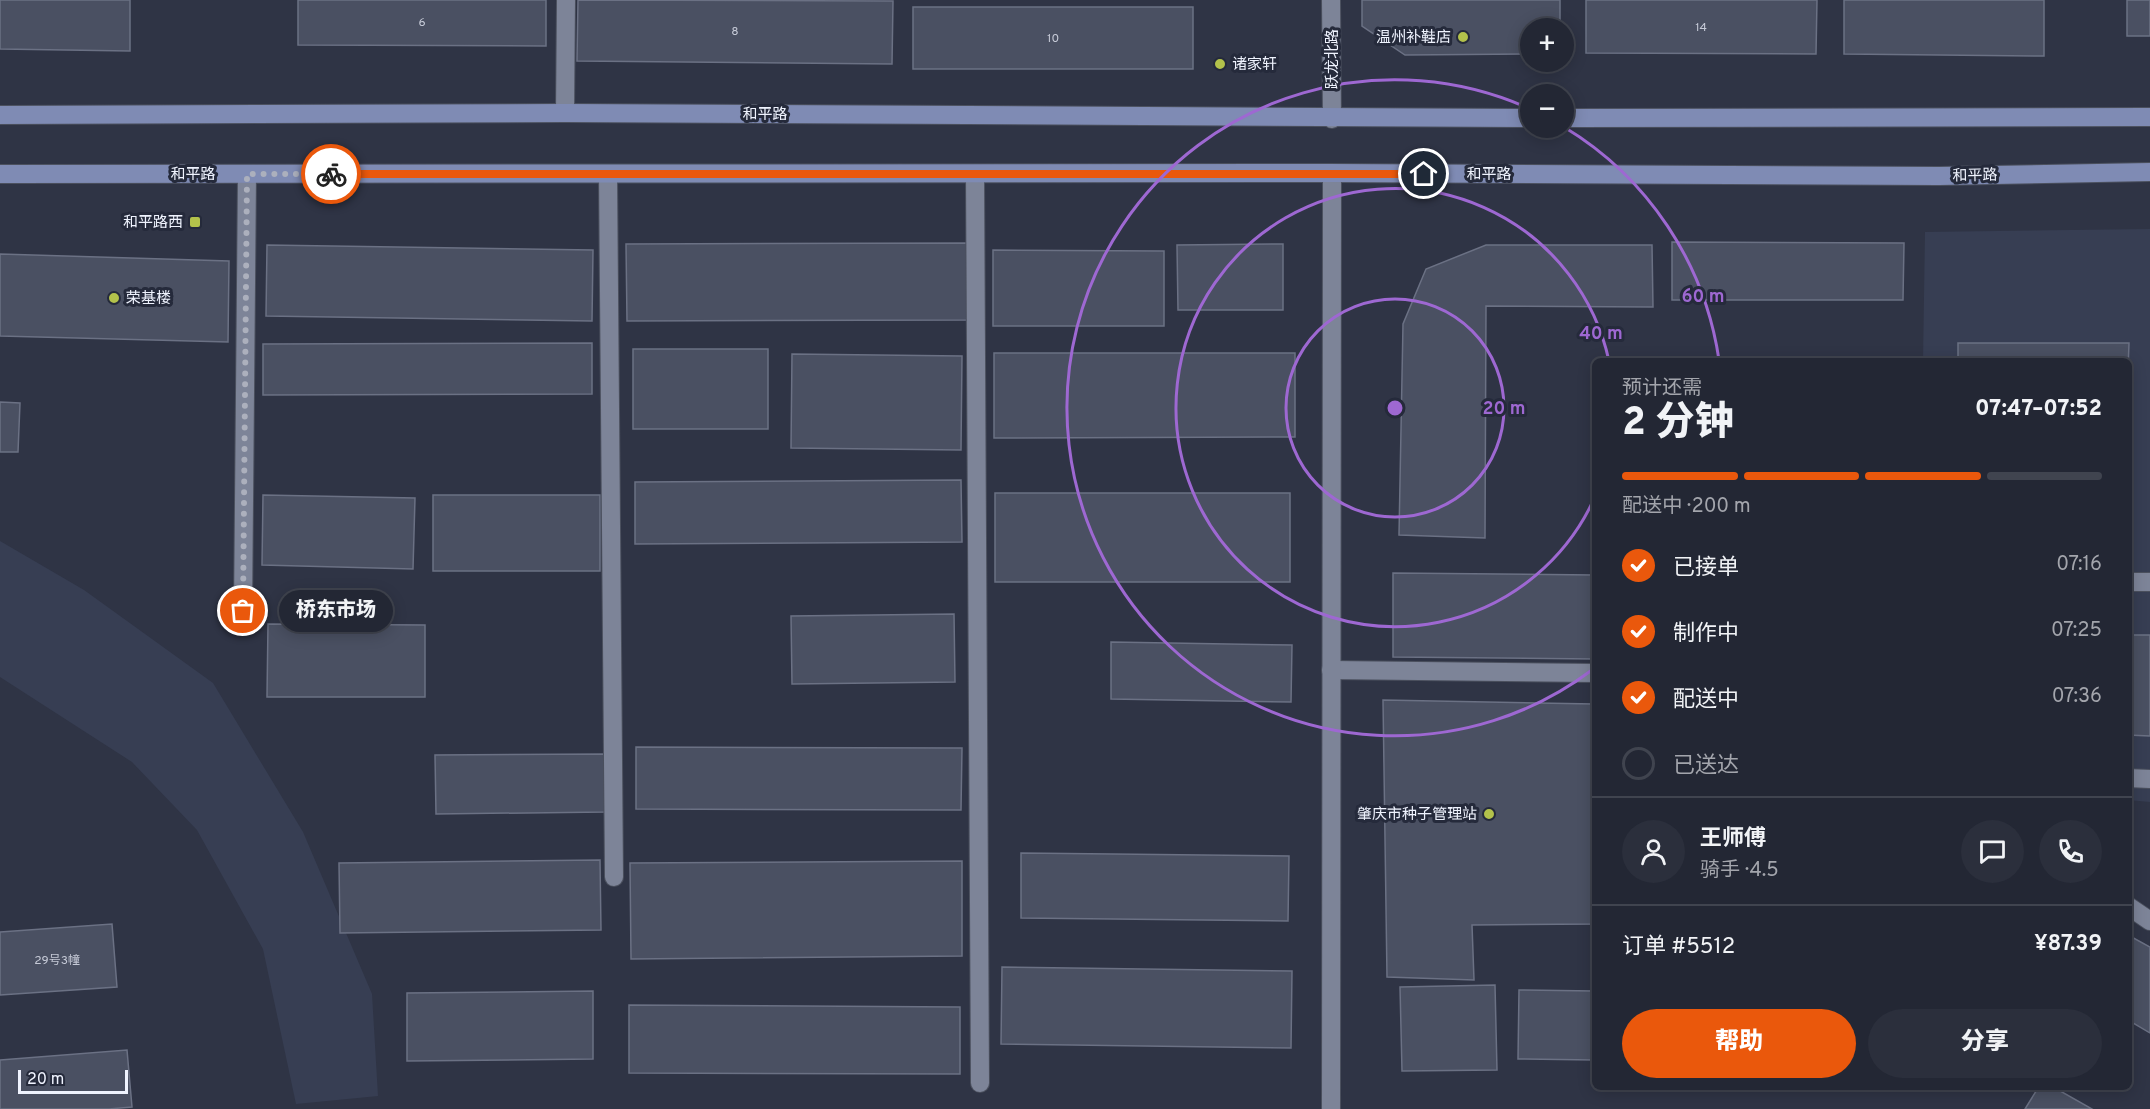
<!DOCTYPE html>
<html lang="zh">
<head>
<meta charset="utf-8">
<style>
	:root { --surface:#232734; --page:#2b2f3c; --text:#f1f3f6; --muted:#a3a5ac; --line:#40444f; --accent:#ea580c }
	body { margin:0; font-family:Overpass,"Noto Sans SC",sans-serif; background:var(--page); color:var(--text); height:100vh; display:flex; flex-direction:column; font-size:22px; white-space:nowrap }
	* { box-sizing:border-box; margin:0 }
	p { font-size:20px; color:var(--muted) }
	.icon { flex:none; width:33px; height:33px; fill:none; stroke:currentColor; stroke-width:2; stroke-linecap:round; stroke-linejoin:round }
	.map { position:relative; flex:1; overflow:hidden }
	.panel { position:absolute; left:1592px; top:358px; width:540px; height:732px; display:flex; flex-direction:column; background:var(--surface); border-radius:9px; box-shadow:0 3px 15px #0003,0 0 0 2px var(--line) }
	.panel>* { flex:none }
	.controls { position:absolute; left:1520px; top:18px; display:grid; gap:12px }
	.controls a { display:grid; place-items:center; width:54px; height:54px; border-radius:50%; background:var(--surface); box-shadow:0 3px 15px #0003,0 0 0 2px var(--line); font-size:30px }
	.scale { position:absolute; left:18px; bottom:15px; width:110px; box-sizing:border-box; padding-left:6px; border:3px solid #eff3fe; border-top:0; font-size:16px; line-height:21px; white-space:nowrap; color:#eff3fe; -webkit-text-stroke:4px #252a3b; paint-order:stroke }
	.pin { position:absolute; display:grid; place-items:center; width:51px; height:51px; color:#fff; margin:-26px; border:3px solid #fff; border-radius:50%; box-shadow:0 2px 6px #0007 }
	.courier { position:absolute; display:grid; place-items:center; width:60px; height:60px; margin:-30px; border:4px solid #ea580c; border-radius:50%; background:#fff; color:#222; box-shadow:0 2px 8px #0007 }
	.bubble { position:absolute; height:42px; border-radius:21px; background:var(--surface); box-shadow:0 3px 15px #0003,0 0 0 2px var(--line); font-size:20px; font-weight:800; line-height:42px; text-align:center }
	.headline em { font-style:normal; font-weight:800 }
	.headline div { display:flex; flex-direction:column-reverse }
	.headline { display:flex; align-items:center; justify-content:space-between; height:102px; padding:0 30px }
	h1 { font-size:39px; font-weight:800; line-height:45px }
	.bar { display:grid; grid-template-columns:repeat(4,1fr); gap:9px 6px; align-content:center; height:72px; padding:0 30px }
	.bar i { height:8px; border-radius:4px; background:var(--line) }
	.bar .current { background:var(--accent) }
	.bar p { grid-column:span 4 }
	.line { display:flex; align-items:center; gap:15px; padding:0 30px; border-top:2px solid var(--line) }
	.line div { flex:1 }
	.round { display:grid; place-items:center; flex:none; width:63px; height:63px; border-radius:32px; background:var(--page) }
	ol { padding:0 30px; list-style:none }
	li { display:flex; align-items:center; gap:18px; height:66px }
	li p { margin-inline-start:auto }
	li .icon { padding:6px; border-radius:50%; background:var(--accent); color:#fff; stroke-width:4 }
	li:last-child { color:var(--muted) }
	li i { width:33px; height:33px; border:3px solid var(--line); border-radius:50% }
	.cta { display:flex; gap:12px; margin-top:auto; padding:12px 30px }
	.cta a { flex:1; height:69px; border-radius:36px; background:var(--accent); color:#fff; font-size:24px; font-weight:800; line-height:69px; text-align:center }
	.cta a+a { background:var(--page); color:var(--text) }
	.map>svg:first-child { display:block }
	.built { fill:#373e53 }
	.building { fill:#4a5062; stroke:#6b7184; stroke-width:1.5 }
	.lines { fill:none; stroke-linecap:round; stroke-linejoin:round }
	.lane-casing { stroke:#4b505e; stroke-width:20 }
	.street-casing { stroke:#4b505e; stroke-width:20 }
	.secondary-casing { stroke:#4b505e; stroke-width:20 }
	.lane { stroke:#7d8498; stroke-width:18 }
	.street { stroke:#7d8498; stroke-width:18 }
	.secondary { stroke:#7f8bb4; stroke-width:18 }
	.done { stroke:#acb0bd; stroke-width:6; stroke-dasharray:0 10.8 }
	.route { stroke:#ea580c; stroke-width:8 }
	.ring { fill:none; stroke:#9e68d2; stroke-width:3 }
	.poi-dot { fill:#b3c24b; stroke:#252a3b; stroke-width:2 }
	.labels { text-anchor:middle; stroke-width:6; stroke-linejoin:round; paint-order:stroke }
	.number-label { font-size:12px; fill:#c6cad7 }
	.poi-label { font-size:15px; fill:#eff3fe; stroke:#252a3b; text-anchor:end }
	.street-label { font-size:15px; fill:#eff3fe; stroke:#252a3b }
	.centre { fill:#9e68d2; stroke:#252a3b; stroke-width:3 }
	.ring-label { font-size:18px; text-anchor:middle; font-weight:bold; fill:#9e68d2; stroke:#252a3b; stroke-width:6; stroke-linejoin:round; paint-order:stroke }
</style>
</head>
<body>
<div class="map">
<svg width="2150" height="1109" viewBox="0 0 2150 1109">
	<rect width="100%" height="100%" fill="#2f3445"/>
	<path class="built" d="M 2150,229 L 2150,802 L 2128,800 L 2128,362 L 1923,362 L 1925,232 Z
		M 0,541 L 84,590 L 213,683 L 303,832 L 372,994 L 378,1096 L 296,1104 L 263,949 L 197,830 L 132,762 L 0,677 Z"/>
	<path class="building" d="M 0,0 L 130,0 L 130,51 L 0,49 Z
		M 298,0 L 546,0 L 546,46 L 298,45 Z
		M 578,0 L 893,1 L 892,64 L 577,61 Z
		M 1362,0 L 1560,0 L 1560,28 L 1530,28 L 1530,54 L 1405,55 L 1362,26 Z
		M 1586,0 L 1817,0 L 1816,54 L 1586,53 Z
		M 1844,0 L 2044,0 L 2044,56 L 1844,54 Z
		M 2127,0 L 2150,0 L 2150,36 L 2127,36 Z
		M 913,7 L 1193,7 L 1193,69 L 913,69 Z
		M 1672,242 L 1904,243 L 1903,300 L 1672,300 Z
		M 968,243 L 968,320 L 627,321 L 626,244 Z
		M 1283,244 L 1283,310 L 1178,310 L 1177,245 Z
		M 267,245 L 593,250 L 592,321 L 266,316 Z
		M 1486,245 L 1652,245 L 1653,307 L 1486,306 L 1485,538 L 1399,535 L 1403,324 L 1426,269 Z
		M 993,250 L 1164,251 L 1164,326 L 993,326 Z
		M 0,254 L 229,261 L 228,342 L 0,336 Z
		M 592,343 L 592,394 L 263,395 L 263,344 Z
		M 1958,343 L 2129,343 L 2128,371 L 2128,362 L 1958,362 Z
		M 633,349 L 768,349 L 768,429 L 633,429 Z
		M 994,353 L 1295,353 L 1295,437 L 994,438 Z
		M 792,354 L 962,356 L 961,450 L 791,448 Z
		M 0,402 L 20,403 L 18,452 L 0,452 Z
		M 961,480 L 962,542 L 635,544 L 635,482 Z
		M 2128,484 L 2130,484 L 2129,550 L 2128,550 Z
		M 995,493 L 1290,493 L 1290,582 L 995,582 Z
		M 263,495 L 415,498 L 413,569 L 262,565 Z
		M 433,495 L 600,495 L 600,571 L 433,571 Z
		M 1393,573 L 1594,575 L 1594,659 L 1393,657 Z
		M 954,614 L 955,682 L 792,684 L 791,616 Z
		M 268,624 L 425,625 L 425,697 L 267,697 Z
		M 2128,635 L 2150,635 L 2150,736 L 2128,735 Z
		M 1111,642 L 1292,645 L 1291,702 L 1111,699 Z
		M 1383,700 L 1594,704 L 1594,924 L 1472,925 L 1474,980 L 1387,977 Z
		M 636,747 L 962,748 L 961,810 L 636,809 Z
		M 605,754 L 605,812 L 436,814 L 435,755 Z
		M 1021,853 L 1289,856 L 1288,921 L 1021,918 Z
		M 600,860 L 601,930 L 340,933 L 339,863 Z
		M 962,861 L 962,956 L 631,959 L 630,863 Z
		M 112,924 L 117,987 L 0,995 L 0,932 Z
		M 2128,935 L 2150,947 L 2150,1033 L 2128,1020 Z
		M 1002,967 L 1292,971 L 1291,1048 L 1001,1044 Z
		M 1495,985 L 1497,1070 L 1402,1071 L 1400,987 Z
		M 1519,990 L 1594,991 L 1594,1060 L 1518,1059 Z
		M 593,991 L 593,1059 L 407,1061 L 407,993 Z
		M 629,1005 L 960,1007 L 960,1074 L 629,1073 Z
		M 127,1050 L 132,1107 L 109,1109 L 0,1109 L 0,1060 Z
		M 2038,1088 L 2055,1088 L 2092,1109 L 2025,1109 Z"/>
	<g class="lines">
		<g class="lane-casing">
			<path id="lane" d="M 2128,582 L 2150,582
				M 1331,670 L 1594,673
				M 2128,778 L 2150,779
				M 2128,906 L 2150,921"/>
		</g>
		<g class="street-casing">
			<path id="street" d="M 1331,0 L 1332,119
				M 565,113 L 566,0
				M 608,174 L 614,877
				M 975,174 L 980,1083
				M 243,611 L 247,174
				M 1331,1109 L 1332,173"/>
		</g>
		<g class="secondary-casing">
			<path id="secondary" d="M 0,115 L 565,113 L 1530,118
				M 1563,118 L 2150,117
				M 0,174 L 1332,173 L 1939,176 L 2150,172"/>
		</g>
		<use href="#lane" class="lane"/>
		<use href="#street" class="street"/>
		<use href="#secondary" class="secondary"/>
	</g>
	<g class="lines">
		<path class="done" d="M 243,611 L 247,174 L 331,174"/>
		<path class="route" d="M 331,174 L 1424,174"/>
	</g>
	<g class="ring">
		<circle cx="1395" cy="408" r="109"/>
		<path d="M1594 499A219 219 0 1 1 1609 361"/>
		<path d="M1592 670A328 328 0 1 1 1528 108M1564 127A328 328 0 0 1 1719 360"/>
	</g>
	<g class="poi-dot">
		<circle cx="1463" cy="37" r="6"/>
		<circle cx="1220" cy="64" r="6"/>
		<rect x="189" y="216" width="12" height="12" rx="3"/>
		<circle cx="114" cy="298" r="6"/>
		<circle cx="1489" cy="814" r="6"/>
	</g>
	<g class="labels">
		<g class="number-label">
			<text x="422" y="26">6</text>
			<text x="1701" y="31">14</text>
			<text x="735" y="35">8</text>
			<text x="1053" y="42">10</text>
			<text x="57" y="964">29号3幢</text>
		</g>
		<g class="poi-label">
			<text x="1451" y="42">温州补鞋店</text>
			<text x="1232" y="69" text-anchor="start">诸家轩</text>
			<text x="183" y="227">和平路西</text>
			<text x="126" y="303" text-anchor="start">荣基楼</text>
			<text x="1477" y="819">肇庆市种子管理站</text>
		</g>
		<g class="street-label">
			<text transform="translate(1332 59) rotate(-90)" y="5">跃龙北路</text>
			<text x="765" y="119">和平路</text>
			<text x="193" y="179">和平路</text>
			<text x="1489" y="179">和平路</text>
			<text transform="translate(1975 175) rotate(-1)" y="5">和平路</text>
		</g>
	</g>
	<circle cx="1395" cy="408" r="9" class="centre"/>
	<g class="ring-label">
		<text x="1703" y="302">60 m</text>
		<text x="1601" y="339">40 m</text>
		<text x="1504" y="414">20 m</text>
	</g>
</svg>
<div class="controls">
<a>+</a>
<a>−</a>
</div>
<div class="scale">20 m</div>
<div class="pin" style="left:243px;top:611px;background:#ea580c"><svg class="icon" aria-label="bag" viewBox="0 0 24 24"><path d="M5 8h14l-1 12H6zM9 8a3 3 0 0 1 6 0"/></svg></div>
<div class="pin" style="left:1424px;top:174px;background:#1f2937"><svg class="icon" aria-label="home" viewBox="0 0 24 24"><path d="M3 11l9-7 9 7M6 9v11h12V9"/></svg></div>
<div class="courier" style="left:331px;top:174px"><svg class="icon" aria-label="bike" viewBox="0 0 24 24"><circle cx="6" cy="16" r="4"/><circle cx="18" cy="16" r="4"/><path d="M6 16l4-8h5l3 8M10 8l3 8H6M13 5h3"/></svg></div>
<div class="bubble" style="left:279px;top:590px;width:114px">桥东市场</div>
<section class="panel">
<div class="headline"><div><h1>2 分钟</h1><p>预计还需</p></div><em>07:47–07:52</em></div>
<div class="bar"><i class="current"></i><i class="current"></i><i class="current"></i><i></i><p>配送中 · 200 m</p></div>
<ol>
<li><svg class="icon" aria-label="check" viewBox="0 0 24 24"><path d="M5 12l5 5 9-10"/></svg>已接单<p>07:16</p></li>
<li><svg class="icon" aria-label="check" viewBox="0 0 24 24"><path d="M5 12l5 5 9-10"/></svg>制作中<p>07:25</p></li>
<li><svg class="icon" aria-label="check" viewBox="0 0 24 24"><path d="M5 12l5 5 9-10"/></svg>配送中<p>07:36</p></li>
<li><i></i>已送达</li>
</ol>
<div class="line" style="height:108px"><a class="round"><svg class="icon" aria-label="person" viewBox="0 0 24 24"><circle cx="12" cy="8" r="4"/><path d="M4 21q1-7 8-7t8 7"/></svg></a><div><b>王师傅</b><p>骑手 · 4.5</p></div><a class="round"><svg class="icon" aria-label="chat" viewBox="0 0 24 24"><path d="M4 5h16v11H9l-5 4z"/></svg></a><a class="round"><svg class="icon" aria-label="phone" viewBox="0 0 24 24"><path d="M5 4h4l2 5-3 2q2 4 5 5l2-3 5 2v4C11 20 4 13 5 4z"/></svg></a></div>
<div class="line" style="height:78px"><div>订单 #5512</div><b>¥87.39</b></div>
<div class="cta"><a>帮助</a><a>分享</a></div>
</section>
</div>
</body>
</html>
